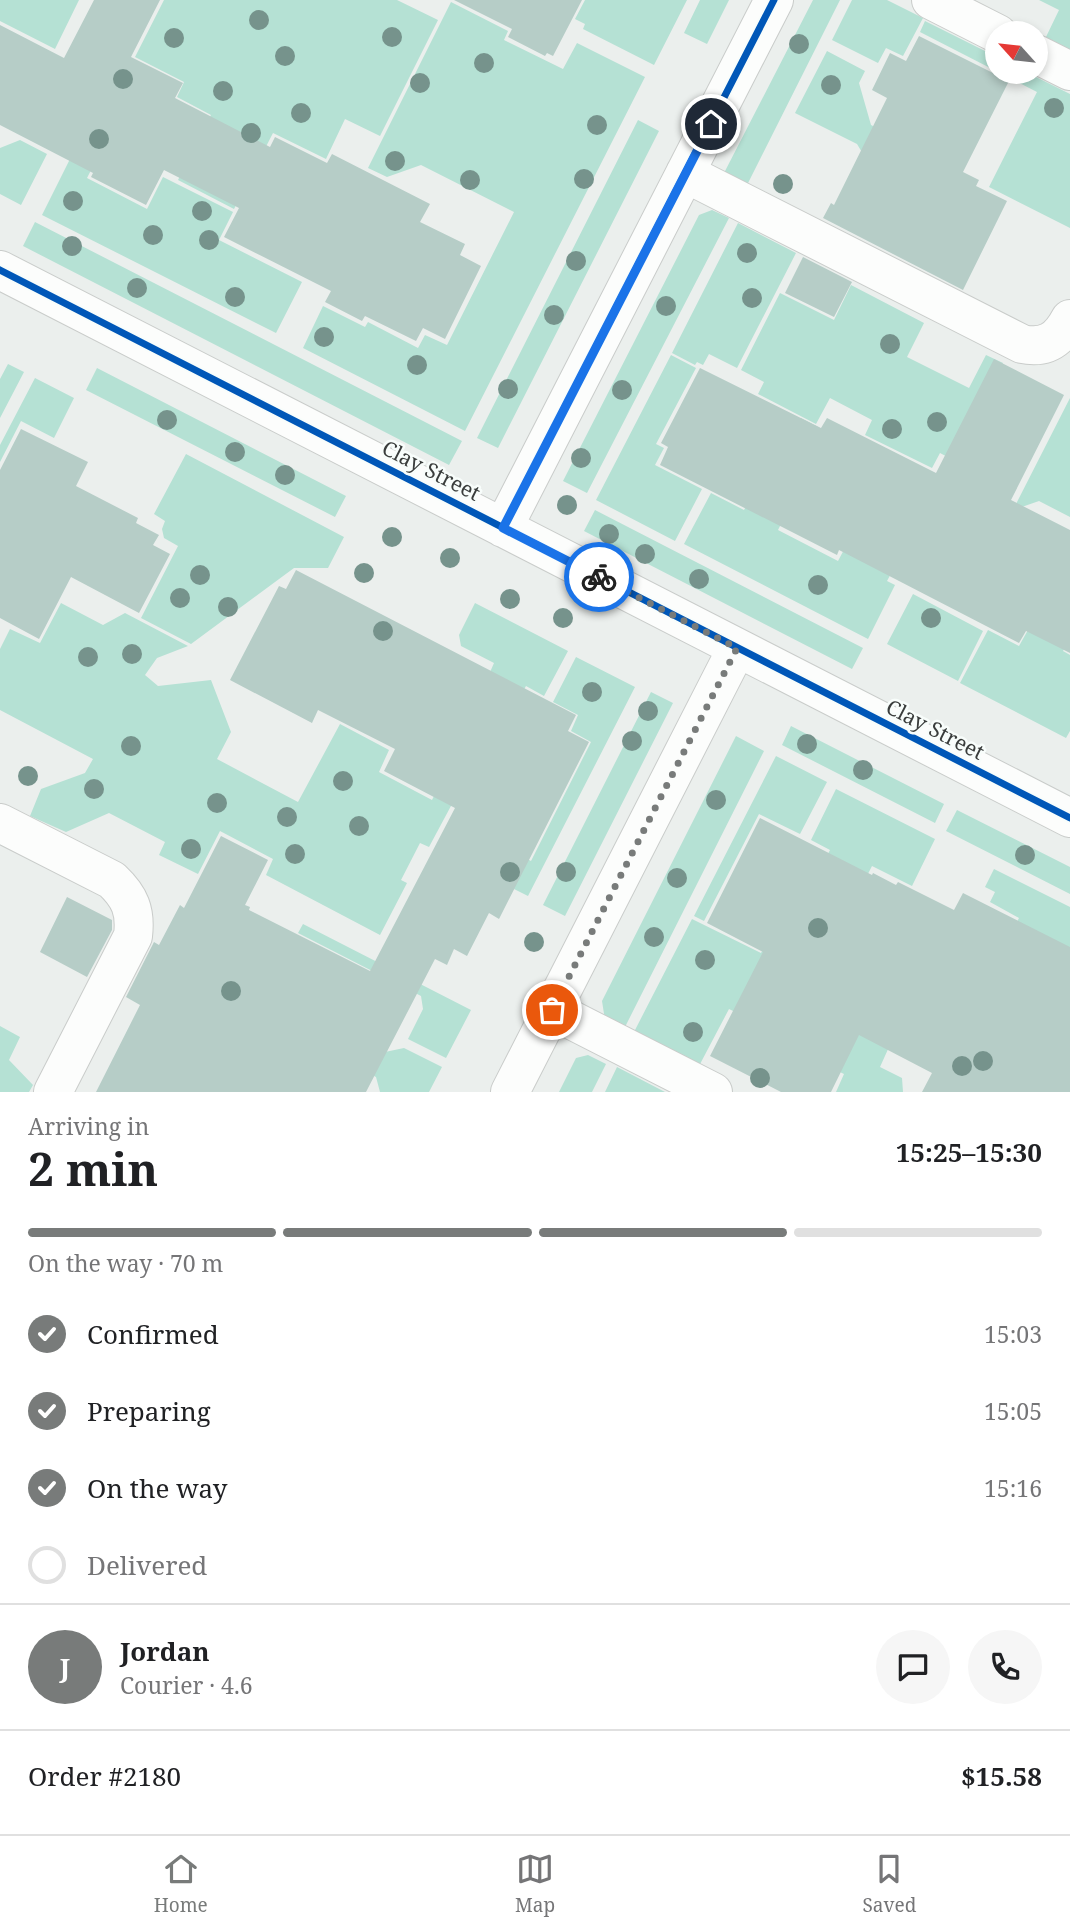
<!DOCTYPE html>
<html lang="en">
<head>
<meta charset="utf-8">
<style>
	:root { --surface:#fff; --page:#f6f6f6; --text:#202124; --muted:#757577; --line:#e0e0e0; --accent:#787b7a }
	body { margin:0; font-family:"Noto Serif",serif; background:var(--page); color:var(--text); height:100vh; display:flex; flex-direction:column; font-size:26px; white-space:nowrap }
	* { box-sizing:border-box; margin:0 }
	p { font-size:23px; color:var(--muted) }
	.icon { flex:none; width:38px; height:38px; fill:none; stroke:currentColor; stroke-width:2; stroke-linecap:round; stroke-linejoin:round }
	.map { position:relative; height:1092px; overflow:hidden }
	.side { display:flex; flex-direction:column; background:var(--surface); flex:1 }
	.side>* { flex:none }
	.needle { width:46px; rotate:297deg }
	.buttons { position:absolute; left:985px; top:21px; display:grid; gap:14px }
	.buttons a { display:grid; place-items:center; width:63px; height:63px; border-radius:50%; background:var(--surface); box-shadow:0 4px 10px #0003; font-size:35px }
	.pin { position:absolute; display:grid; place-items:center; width:60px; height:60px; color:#fff; margin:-30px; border:4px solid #fff; border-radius:50%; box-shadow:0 2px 7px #0007 }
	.courier { position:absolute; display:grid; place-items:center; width:70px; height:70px; margin:-35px; border:5px solid #1a73e8; border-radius:50%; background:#fff; color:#222; box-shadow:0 2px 9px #0007 }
	.overview em { font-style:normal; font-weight:700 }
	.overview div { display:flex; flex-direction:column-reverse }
	.overview { display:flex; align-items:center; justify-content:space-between; height:119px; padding:0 28px }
	h1 { font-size:46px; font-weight:700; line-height:52px }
	.bar { display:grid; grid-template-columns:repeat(4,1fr); gap:10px 7px; align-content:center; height:84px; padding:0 28px }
	.bar i { height:9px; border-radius:5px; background:var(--line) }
	.bar .active { background:var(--accent) }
	.bar p { grid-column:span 4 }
	.line { display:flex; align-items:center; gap:18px; padding:0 28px; border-top:2px solid var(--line) }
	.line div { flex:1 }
	.round { display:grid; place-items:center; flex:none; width:74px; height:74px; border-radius:37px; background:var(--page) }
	ol { padding:0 28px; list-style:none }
	li { display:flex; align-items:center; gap:21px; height:77px }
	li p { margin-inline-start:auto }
	li .icon { padding:7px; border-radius:50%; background:var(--accent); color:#fff; stroke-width:4 }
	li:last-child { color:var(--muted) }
	li i { width:38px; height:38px; border:4px solid var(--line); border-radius:50% }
	.tab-bar { display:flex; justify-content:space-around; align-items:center; height:98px; border-top:2px solid var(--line); background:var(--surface); font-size:19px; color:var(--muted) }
	.tab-bar a { display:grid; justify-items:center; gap:4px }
	.tab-bar .active { color:var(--accent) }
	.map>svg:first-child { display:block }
	.green { fill:#b5e1d4 }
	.building { fill:#b6cdc7 }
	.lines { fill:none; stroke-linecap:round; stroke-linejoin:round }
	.minor-casing { stroke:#c9ccca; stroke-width:40 }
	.minor { stroke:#fcfdfc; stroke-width:38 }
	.cycleway-casing { stroke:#f8fdfb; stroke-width:11 }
	.cycleway { stroke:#0057b8; stroke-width:7 }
	.tree { fill:#76938c }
	.done { stroke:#787b7a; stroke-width:7; stroke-dasharray:0 12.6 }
	.route { stroke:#1a73e8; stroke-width:9 }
	.labels { text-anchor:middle; stroke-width:5; stroke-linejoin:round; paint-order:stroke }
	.street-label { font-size:21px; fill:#3a3d3c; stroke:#f8fdfb }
</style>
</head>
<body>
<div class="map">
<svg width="1070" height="1092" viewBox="0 0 1070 1092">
	<rect width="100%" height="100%" fill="#ebefed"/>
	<path class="green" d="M 0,0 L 79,0 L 55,49 L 0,21 Z
		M 164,0 L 397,0 L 438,20 L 380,136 L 345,119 L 326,159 L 273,133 L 234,209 L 178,180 L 211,115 L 177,97 L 184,82 L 135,57 Z
		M 585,0 L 687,0 L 654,65 L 583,29 L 585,24 L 575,19 Z
		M 700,0 L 729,0 L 707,44 L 684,33 Z
		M 813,0 L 840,0 L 743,193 L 723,175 Z
		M 852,0 L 887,0 L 923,18 L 903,56 L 886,48 L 878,63 L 832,40 Z
		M 1039,0 L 1070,0 L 1070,51 L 1045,39 L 1059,10 Z
		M 451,2 L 508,31 L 504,40 L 563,69 L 577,43 L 645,77 L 465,431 L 303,348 L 323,306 L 365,327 L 368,322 L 418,348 L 425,335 L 447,345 L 514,212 L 421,165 L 387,177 L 368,168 Z
		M 925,21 L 997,57 L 998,72 L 920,32 Z
		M 827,51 L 865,71 L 859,83 L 871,125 L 952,166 L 863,154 L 857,144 L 795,113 Z
		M 122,55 L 144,66 L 87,178 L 147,209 L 163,177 L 233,212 L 219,240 L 302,282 L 276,333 L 42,215 Z
		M 998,72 L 1026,72 L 1070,94 L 1070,228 L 989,187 L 1037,92 Z
		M 638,120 L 659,131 L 498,448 L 477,438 Z
		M 20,140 L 47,154 L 21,205 L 0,194 L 0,148 Z
		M 712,210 L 729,218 L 587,493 L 563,481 L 699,215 Z
		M 35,222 L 462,441 L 449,465 L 23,246 Z
		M 738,223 L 796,253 L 737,368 L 709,354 L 703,365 L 697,362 L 695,365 L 672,353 Z
		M 851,285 L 924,323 L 907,357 L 969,388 L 986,355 L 1003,363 L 974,420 L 957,462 L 940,453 L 932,468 L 865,435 L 872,420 L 830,398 L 816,424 L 758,394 L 764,382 L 741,370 L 780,293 L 834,320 Z
		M 671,355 L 696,368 L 656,444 L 664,448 L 655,465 L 702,489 L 675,541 L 596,500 Z
		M 8,364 L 24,372 L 0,418 L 0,379 Z
		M 97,368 L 346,496 L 335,517 L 86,390 Z
		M 35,378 L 74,398 L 54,438 L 21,421 L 0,462 L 0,445 Z
		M 1070,398 L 1070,517 L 1039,501 L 1013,510 Z
		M 801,418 L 818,427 L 787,512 L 778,530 L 838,561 L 847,544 L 895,566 L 887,581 L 895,585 L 868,639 L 684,544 L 711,493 L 744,510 L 753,494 L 761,498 Z
		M 186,454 L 344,537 L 328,568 L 294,568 L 191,644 L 141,618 L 178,546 L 164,538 L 162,529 L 165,521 L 154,514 Z
		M 595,510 L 863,648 L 852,669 L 584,531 Z
		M 913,594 L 983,631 L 958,681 L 887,644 Z
		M 61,603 L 103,625 L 125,613 L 188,646 L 157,658 L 145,675 L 158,686 L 211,680 L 231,732 L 217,759 L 298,802 L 340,724 L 389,750 L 379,772 L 432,800 L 449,766 L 494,663 L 461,646 L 459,635 L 475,603 L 568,651 L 544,696 L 526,686 L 516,704 L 467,776 L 429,847 L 420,843 L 401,880 L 407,883 L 380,935 L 266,875 L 273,859 L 220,831 L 198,874 L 159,855 L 165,842 L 109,813 L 66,832 L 30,816 L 41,789 L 85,773 L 93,759 L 0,710 L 0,649 L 10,629 L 40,643 Z
		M 988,630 L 1019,646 L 1028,630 L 1070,638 L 1063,651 L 1070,655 L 1070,731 L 1066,738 L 960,683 Z
		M 576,657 L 635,687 L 528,896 L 482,873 L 497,843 L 531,861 L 591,742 L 571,731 L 578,715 L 553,702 Z
		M 651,692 L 673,703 L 565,916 L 543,905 Z
		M 791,726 L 944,804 L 935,823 L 782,745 Z
		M 736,736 L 764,751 L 624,1029 L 605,1020 L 602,1001 Z
		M 776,756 L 827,782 L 800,834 L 759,814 L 704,921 L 694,916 Z
		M 836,789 L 935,839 L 912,886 L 872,866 L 827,954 L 787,934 L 830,850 L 811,840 Z
		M 957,810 L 1070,867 L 1070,894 L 946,831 Z
		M 994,869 L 1070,907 L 1070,974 L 954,1045 L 1019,918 L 990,902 L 995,892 L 985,887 Z
		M 692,919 L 761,953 L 772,931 L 774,1031 L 729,1009 L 699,1066 L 634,1032 Z
		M 303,924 L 471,1010 L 446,1058 L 408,1039 L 423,1009 L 421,996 L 298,933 Z
		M 818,986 L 889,1047 L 880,1067 L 902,1078 L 903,1092 L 836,1092 L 844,1074 L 815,1060 Z
		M 270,1022 L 366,1056 L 404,1048 L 442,1067 L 429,1092 L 380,1092 L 376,1077 Z
		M 0,1026 L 20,1037 L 9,1060 L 33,1085 L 29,1092 L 0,1092 Z
		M 588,1055 L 606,1064 L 592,1092 L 559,1092 L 576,1058 Z
		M 617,1067 L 665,1092 L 605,1092 Z"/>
	<path class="building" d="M 94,0 L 160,0 L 131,57 L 183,83 L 175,98 L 270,147 L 275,137 L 327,163 L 332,154 L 430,204 L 420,222 L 465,244 L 460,255 L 481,266 L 445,339 L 423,328 L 416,341 L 365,316 L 362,321 L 325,302 L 331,291 L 224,237 L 239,208 L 164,170 L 146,205 L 91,177 L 93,173 L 0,125 L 0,25 L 64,58 Z
		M 454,0 L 582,0 L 553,56 L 547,53 L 545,56 L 508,37 L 512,29 Z
		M 919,36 L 1009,81 L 963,172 L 979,180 L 976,186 L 1007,201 L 963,290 L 823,218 L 831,203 L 834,205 L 887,98 L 872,90 L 890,53 L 906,61 Z
		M 803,257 L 852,282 L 834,317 L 785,293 Z
		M 994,359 L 1064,395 L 1011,500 L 1070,530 L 1070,653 L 1026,631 L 1019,643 L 839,550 L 837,555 L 660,465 L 668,447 L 661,443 L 700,368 L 821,428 L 827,418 L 936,473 Z
		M 21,429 L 88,462 L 76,486 L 138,518 L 136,523 L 159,535 L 153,545 L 170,554 L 139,613 L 71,577 L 39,639 L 0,618 L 0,470 Z
		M 296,570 L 576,715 L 568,731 L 589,742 L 499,919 L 489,913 L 467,956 L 454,949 L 447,965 L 435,959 L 366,1092 L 96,1092 L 140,1005 L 126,997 L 154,942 L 159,945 L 180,905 L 184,908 L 221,836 L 268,860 L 245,905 L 250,907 L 249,910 L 370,971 L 455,808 L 384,771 L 395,749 L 318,710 L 312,723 L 230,680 L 279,586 L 286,589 Z
		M 760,818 L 872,875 L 873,873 L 896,885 L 898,882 L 954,910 L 963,893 L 1070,947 L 1070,1092 L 922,1092 L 932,1073 L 859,1035 L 831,1092 L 781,1092 L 710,1056 L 763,952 L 707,923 Z
		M 67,897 L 112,920 L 112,930 L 87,977 L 40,952 Z"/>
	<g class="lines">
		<g class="minor-casing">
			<path id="minor" d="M 931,0 L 998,34
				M 1036,54 L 1070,71
				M 685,173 L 1022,344 C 1045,349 1059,340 1070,319
				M 0,270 L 1070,818
				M 503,528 L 774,0
				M 0,823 L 112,880 C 130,897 136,911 133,936 L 53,1092
				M 552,1010 L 713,1092
				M 510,1092 L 737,648"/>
		</g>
		<use href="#minor" class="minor"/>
		<g class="cycleway-casing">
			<path id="cycleway" d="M 0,270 L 1070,818
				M 503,528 L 774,0"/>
		</g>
		<use href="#cycleway" class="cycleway"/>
	</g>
	<g class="tree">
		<circle cx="259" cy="20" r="10"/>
		<circle cx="392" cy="37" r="10"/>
		<circle cx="174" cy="38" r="10"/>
		<circle cx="799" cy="44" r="10"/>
		<circle cx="285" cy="56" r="10"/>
		<circle cx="484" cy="63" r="10"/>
		<circle cx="123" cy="79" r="10"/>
		<circle cx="420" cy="83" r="10"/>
		<circle cx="831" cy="85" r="10"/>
		<circle cx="223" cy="91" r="10"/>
		<circle cx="1054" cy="108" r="10"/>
		<circle cx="301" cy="113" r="10"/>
		<circle cx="597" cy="125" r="10"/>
		<circle cx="251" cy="133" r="10"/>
		<circle cx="99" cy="139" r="10"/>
		<circle cx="395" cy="161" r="10"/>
		<circle cx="584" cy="179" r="10"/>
		<circle cx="470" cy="180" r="10"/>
		<circle cx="783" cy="184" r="10"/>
		<circle cx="73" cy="201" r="10"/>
		<circle cx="202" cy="211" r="10"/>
		<circle cx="153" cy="235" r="10"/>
		<circle cx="209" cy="240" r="10"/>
		<circle cx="72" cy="246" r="10"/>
		<circle cx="747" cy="253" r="10"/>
		<circle cx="576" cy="261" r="10"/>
		<circle cx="137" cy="288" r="10"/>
		<circle cx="235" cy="297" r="10"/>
		<circle cx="752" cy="298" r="10"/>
		<circle cx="666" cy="306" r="10"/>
		<circle cx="554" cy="315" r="10"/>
		<circle cx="324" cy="337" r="10"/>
		<circle cx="890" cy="344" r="10"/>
		<circle cx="417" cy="365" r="10"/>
		<circle cx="508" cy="389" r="10"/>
		<circle cx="622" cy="390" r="10"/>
		<circle cx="167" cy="420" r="10"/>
		<circle cx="937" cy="422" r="10"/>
		<circle cx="892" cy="429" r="10"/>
		<circle cx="235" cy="452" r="10"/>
		<circle cx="581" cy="458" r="10"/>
		<circle cx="285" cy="475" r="10"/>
		<circle cx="567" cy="505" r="10"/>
		<circle cx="609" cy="534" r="10"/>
		<circle cx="392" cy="537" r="10"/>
		<circle cx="645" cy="554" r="10"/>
		<circle cx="450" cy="558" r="10"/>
		<circle cx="364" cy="573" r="10"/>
		<circle cx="200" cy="575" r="10"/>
		<circle cx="699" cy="579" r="10"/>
		<circle cx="818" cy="585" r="10"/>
		<circle cx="180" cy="598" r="10"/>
		<circle cx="510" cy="599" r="10"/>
		<circle cx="228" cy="607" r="10"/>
		<circle cx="563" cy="618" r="10"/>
		<circle cx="931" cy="618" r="10"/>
		<circle cx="383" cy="631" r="10"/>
		<circle cx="132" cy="654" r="10"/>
		<circle cx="88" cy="657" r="10"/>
		<circle cx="592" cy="692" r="10"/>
		<circle cx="648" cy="711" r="10"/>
		<circle cx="632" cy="741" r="10"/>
		<circle cx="807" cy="744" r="10"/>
		<circle cx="131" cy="746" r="10"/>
		<circle cx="863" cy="770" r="10"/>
		<circle cx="28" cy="776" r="10"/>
		<circle cx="343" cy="781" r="10"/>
		<circle cx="94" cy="789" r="10"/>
		<circle cx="716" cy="800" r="10"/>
		<circle cx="217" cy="803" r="10"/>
		<circle cx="287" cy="817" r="10"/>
		<circle cx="359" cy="826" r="10"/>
		<circle cx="191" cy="849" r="10"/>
		<circle cx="295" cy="854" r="10"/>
		<circle cx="1025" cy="855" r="10"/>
		<circle cx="510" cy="872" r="10"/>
		<circle cx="566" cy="872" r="10"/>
		<circle cx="677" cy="878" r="10"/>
		<circle cx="818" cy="928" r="10"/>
		<circle cx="654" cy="937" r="10"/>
		<circle cx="534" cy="942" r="10"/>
		<circle cx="705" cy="960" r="10"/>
		<circle cx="231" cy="991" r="10"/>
		<circle cx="693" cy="1032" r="10"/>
		<circle cx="983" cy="1061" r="10"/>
		<circle cx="962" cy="1066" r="10"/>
		<circle cx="760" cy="1078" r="10"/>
	</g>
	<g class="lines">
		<path class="done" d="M 552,1010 L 737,648 L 599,577"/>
		<path class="route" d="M 599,577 L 503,528 L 711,124"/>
	</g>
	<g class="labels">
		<g class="street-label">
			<text transform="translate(431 471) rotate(27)" y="7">Clay Street</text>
			<text transform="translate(935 730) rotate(27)" y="7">Clay Street</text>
		</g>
	</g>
</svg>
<div class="buttons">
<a><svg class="needle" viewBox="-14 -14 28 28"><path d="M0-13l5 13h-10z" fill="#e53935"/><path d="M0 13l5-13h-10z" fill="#757577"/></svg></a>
</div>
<div class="pin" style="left:552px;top:1010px;background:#ea580c"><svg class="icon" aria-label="bag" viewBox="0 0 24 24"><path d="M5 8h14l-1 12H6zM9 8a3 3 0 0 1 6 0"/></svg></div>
<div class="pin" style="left:711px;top:124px;background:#1f2937"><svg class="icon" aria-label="home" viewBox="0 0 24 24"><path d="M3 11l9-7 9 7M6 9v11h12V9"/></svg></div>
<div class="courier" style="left:599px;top:577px"><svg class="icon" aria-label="bike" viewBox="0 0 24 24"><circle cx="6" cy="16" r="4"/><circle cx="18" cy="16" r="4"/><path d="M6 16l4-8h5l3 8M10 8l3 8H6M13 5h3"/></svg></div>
</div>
<section class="side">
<div class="overview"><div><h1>2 min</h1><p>Arriving in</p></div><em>15:25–15:30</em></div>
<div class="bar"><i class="active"></i><i class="active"></i><i class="active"></i><i></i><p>On the way · 70 m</p></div>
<ol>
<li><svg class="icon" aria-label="check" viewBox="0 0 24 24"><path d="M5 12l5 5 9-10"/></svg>Confirmed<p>15:03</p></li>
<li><svg class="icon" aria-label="check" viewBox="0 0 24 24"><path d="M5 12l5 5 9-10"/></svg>Preparing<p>15:05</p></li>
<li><svg class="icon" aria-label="check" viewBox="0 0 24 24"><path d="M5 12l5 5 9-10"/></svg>On the way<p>15:16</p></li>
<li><i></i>Delivered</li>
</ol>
<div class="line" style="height:126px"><b class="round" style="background:var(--accent);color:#fff">J</b><div><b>Jordan</b><p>Courier · 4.6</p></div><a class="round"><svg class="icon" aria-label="chat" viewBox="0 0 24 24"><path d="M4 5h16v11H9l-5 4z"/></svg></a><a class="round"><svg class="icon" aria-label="phone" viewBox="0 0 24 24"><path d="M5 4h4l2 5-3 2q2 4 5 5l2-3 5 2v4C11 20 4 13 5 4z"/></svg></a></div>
<div class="line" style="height:91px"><div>Order #2180</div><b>$15.58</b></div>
</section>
<nav class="tab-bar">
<a class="active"><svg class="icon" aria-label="home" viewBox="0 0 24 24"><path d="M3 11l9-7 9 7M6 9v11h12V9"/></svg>Home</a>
<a><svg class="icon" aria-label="map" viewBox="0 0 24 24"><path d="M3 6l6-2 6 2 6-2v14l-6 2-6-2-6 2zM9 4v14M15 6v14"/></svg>Map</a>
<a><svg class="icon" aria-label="saved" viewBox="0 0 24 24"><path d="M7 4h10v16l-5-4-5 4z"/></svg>Saved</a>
</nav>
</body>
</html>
